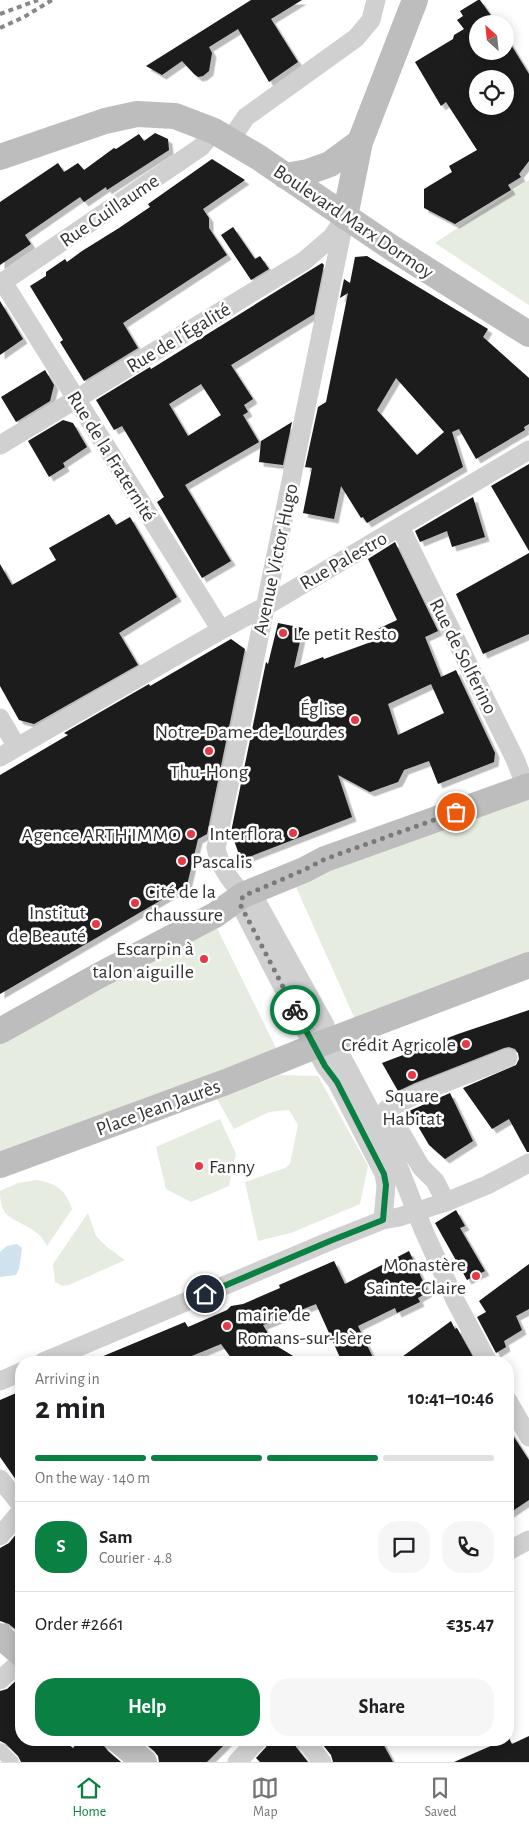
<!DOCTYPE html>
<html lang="en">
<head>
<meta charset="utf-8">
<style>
	:root { --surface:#fff; --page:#f6f6f6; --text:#202124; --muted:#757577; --line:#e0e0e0; --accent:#0b8043 }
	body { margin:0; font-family:"Alegreya Sans",sans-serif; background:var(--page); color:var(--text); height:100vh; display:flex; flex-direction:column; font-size:19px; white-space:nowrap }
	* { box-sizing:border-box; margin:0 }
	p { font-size:16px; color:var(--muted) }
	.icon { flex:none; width:28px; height:28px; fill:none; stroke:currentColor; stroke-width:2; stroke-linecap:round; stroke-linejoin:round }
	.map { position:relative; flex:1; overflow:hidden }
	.side { position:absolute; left:15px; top:1356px; width:499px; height:390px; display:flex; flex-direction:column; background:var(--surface); border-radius:20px; box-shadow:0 2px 12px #0003 }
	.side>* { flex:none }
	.needle { width:32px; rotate:333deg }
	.controls { position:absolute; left:469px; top:15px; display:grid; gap:10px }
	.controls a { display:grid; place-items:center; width:45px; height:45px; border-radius:50%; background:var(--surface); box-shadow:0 2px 12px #0003; font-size:25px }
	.pin { position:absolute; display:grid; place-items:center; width:42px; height:42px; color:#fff; margin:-21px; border:2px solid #fff; border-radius:50%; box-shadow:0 1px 5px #0007 }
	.courier { position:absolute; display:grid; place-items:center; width:50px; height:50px; margin:-25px; border:4px solid #0b8043; border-radius:50%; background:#fff; color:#222; box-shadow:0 1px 6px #0007 }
	.overview em { font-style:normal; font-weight:700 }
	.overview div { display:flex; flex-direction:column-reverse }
	.overview { display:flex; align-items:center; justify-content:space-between; height:85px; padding:0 20px }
	h1 { font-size:32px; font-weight:700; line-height:38px }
	.bar { display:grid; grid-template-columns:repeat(4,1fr); gap:8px 5px; align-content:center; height:60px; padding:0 20px }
	.bar i { height:6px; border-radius:4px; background:var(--line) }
	.bar .active { background:var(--accent) }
	.bar p { grid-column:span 4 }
	.line { display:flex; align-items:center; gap:12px; padding:0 20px; border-top:1px solid var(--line) }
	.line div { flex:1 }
	.round { display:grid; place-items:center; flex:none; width:52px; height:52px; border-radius:20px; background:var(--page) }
	.button { display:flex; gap:10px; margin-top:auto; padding:10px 20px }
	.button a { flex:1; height:58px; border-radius:20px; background:var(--accent); color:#fff; font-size:20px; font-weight:700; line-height:58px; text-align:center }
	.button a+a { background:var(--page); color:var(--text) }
	.menu { display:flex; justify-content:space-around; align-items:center; height:70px; border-top:1px solid var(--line); background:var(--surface); font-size:14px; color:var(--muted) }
	.menu a { display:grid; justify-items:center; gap:2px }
	.menu .active { color:var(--accent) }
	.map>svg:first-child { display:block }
	.green { fill:#e6ecdf }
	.water { fill:#cfe2ee }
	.building { fill:#1a1a1a; fill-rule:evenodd; filter:url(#shadow) }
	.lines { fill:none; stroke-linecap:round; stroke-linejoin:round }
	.pedestrian { stroke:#d0d0d0; stroke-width:14 }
	.minor { stroke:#d0d0d0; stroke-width:19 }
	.secondary { stroke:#bdbdbd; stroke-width:26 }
	.rail { stroke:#888; stroke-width:4; stroke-dasharray:5 4; stroke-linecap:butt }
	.minor-bridge { stroke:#d0d0d0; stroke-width:19 }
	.done { stroke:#7a7a7a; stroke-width:5; stroke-dasharray:0 9 }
	.route { stroke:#0b8043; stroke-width:6 }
	.poi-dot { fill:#e63946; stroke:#fff; stroke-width:2 }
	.labels { text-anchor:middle; stroke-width:5; stroke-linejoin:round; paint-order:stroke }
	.street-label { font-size:20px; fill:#333; stroke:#fff }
	.poi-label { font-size:20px; fill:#333; stroke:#fff; text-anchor:end }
</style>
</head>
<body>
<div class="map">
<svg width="529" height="1762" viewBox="0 0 529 1762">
	<defs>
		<filter id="shadow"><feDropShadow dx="4.5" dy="4.5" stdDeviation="0" flood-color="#0004"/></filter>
	</defs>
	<rect width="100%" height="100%" fill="#fff"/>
	<path class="green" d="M 529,180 L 529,305 L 435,243 Z
		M 529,796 L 529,959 L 358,1026 L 296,887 L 311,872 Z
		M 215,924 L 277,1050 L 0,1156 L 0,1039 Z
		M 280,1075 L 318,1076 L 368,1166 L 360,1204 L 291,1233 L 258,1241 L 245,1182 L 285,1168 L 290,1164 L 298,1125 L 289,1110 L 269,1112 L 234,1129 L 217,1099 Z
		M 220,1119 L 236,1154 L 229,1186 L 191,1202 L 166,1189 L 156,1147 Z
		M 37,1180 C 57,1184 65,1189 72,1209 L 47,1246 C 44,1241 41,1236 37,1233 C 17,1217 0,1223 0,1191 L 18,1183 Z
		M 88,1213 L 96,1236 L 107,1247 L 125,1260 L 69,1285 L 62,1286 L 55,1282 L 53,1264 Z"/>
	<path class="water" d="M 17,1244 L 22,1248 L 19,1269 L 16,1275 L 0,1277 L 0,1252 L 7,1246 Z"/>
	<path class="building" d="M 251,0 L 302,0 L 271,19 L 298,62 L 269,82 L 238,29 L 209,47 L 212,53 L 209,71 L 203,76 L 198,77 L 194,74 L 182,61 L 162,75 L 146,66 Z
		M 478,0 L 480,0 L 497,24 L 478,24 L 478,51 L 505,51 L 505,35 L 529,74 L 529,161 L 519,174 L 521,177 L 508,185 L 511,190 L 455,224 L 424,208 L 424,189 L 452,172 L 449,166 L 477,150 L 446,102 L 441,106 L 415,62 L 453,39 L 454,35 L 464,29 L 457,20 L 463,16 L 460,11 ZM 478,79 L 505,79 L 505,106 L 478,106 Z
		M 155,133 L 168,139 L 169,150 L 107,190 L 106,187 L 84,202 L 80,197 L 25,235 L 31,244 L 0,265 L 0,202 L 58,163 L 64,172 L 78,163 L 84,170 L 114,148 L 116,149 L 139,134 L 144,141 Z
		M 212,159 L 245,180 L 203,209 L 209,218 L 209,228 L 227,255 L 123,323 L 138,348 L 84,381 L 60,342 L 63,340 L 30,286 L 46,276 L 46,272 L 65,259 L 67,262 L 82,251 L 119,228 L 150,207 L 148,204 Z
		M 233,227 L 255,259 L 260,256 L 269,269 L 251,280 L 221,235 Z
		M 367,256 L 488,329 L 483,337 L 529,378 L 529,424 L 524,427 L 525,430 L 476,459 L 459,429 L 452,432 L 463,467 L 367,523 L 363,517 L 361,518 L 341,486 L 334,519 L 303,513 L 312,468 L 305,467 L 318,407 L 326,402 L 348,293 L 340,298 L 344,279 L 350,283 L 355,257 ZM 396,378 L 444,432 L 417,455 L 377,410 Z
		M 322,263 L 324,265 L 314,314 L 231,365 L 253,399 L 244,405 L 248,412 L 243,415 L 259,442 L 185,485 L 231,561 L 202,578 L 157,502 L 164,497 L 134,446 L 122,426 L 114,430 L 96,400 L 150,367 L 151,369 ZM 201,384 L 221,415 L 188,436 L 169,404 Z
		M 0,301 L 23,339 L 0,355 Z
		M 45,370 L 54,385 L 50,401 L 16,422 L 1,397 Z
		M 63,420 L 73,423 L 87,447 L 63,463 L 65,467 L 49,477 L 28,441 Z
		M 292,422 L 283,465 L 259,462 L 261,441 Z
		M 529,464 L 529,551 L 491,486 Z
		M 473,497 L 485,537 L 452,547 L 447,531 L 420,542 L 415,531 Z
		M 109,514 L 116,525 L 130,517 L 177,597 L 119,633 L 138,665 L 34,724 L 19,720 L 0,686 L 0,564 L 12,585 L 56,560 L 49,548 Z
		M 395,542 L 438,631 L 425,637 L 441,677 L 456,670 L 495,753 L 494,762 L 438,784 L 429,761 L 404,770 L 398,782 L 370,792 L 338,775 L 352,817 L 241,860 L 231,832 L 266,662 L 268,664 L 278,623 L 303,628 L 294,668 L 323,657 L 324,659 L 371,642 L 367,634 L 397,620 L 368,559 ZM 431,684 L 444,713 L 398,735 L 388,704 Z
		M 529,553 L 529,634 L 483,654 L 456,594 Z
		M 231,639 L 245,649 L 207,834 L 198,839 L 187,885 L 0,994 L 0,775 L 68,735 L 64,733 L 149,684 L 150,686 Z
		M 529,1010 L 529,1152 L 527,1152 L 509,1119 L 492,1129 L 463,1088 L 516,1065 L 519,1059 L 518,1053 L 515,1049 L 509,1047 L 504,1048 L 415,1083 L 398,1091 L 382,1063 L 458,1034 Z
		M 450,1093 L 473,1141 L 445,1159 L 429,1145 L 409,1111 Z
		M 456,1210 L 465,1226 L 460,1228 L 485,1271 L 467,1280 L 435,1223 Z
		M 409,1251 L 428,1292 L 418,1298 L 420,1302 L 397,1313 L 395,1308 L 358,1326 L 375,1362 L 342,1362 L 316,1304 L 263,1325 L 275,1345 L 303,1362 L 234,1362 L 221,1344 L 177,1362 L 89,1362 L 185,1322 L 188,1327 L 227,1310 L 231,1306 L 243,1304 L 280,1288 L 279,1285 L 334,1261 L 345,1284 Z
		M 529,1264 L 529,1309 L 516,1316 L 522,1330 L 504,1341 L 506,1347 L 496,1353 L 477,1317 L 486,1312 L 479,1301 Z
		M 451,1321 L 455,1329 L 457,1328 L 476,1362 L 395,1362 Z
		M 21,1391 L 21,1487 L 0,1457 L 0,1400 Z
		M 508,1428 L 529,1460 L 529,1500 L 508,1514 Z
		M 21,1528 L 21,1634 L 9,1624 L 0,1621 L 0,1548 L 9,1543 Z
		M 21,1676 L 21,1740 L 63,1740 L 73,1748 L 79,1740 L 103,1740 L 104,1746 L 108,1751 L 121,1762 L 21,1762 L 18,1756 L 6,1744 L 0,1741 L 0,1691 L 7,1689 Z
		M 529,1736 L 529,1762 L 454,1762 L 509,1738 L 512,1744 Z
		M 141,1740 L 229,1740 L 207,1762 L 159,1762 L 158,1756 L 154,1751 Z
		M 269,1740 L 294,1740 L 296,1747 L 308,1762 L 260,1762 L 256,1758 L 266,1747 Z
		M 319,1740 L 381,1740 L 393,1762 L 333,1762 L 331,1755 Z"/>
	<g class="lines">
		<path class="pedestrian" d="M 0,1750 L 12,1762"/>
		<path class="minor" d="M 230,140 L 246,117 L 356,38 L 371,20 L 376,0
			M 3,282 L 221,630
			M 0,284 L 201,147 L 214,131
			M 0,445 L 304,261 L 332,237 L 342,222
			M 400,527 L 515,759 L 526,787
			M 0,718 L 17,747
			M 0,757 L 221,630 L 266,606 L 529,450
			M 243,895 C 231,881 220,868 216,848 L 345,217
			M 243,895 L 253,895 L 325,1025 L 323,1043 L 339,1052 L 394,1155 L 423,1229 L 456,1302 L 488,1362
			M 243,895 L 240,904 L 306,1032 L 325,1066 L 337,1082 L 384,1174 L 386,1185 L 383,1220
			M 508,1058 L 419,1093 L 387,1109 L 421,1167 L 435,1181 L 446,1202 L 487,1185 L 529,1163
			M 43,1362 L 330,1241 L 383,1220 L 399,1217
			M 0,1381 L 21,1372
			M 508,1401 L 529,1437
			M 0,1479 L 21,1505
			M 0,1536 L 21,1511
			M 508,1551 L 529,1540
			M 0,1680 L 21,1661
			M 305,1740 L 322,1762
			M 237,1762 L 258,1740"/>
		<path class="secondary" d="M 0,157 L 105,121 L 137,114 L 175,116 L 214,131 L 258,157 L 392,248 L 529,334
			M 285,176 L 308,172 L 330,164 L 360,142
			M 345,217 L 360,142 L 415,0
			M 0,1031 L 98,976 L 215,915 L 243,895 L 304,870 L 325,859 L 529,786
			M 0,1165 L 226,1082 L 323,1043 L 529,965
			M 0,1636 L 21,1654
			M 118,1740 L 144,1762"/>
		<path class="rail" d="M 0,14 L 38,0
			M 0,28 L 24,17 L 52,0"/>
		<path class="minor-bridge" d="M 399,1217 L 446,1202"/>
	</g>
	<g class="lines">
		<path class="done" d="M 295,1010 L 240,904 L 243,896 L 304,870 L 325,859 L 456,812"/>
		<path class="route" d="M 205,1294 L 330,1241 L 383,1220 L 386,1185 L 384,1174 L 337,1082 L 325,1066 L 295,1010"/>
	</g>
	<g class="poi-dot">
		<circle cx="283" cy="633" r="5"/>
		<circle cx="355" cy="720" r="5"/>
		<circle cx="209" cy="751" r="5"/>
		<circle cx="293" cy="833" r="5"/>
		<circle cx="191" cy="834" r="5"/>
		<circle cx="182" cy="861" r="5"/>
		<circle cx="135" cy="903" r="5"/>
		<circle cx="96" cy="924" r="5"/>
		<circle cx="204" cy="959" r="5"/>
		<circle cx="466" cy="1044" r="5"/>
		<circle cx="412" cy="1075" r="5"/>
		<circle cx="199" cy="1166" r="5"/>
		<circle cx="476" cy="1276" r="5"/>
		<circle cx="227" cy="1326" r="5"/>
	</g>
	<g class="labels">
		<g class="street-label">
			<text transform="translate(109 210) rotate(-34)" y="7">Rue Guillaume</text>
			<text transform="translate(354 221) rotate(34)" y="7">Boulevard Marx Dormoy</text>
			<text transform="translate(178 337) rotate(-31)" y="7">Rue de l'Égalité</text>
			<text transform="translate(112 456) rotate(58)" y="7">Rue de la Fraternité</text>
			<text transform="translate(275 559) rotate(-78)" y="7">Avenue Victor Hugo</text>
			<text transform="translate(343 560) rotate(-30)" y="7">Rue Palestro</text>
			<text transform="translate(464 656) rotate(63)" y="7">Rue de Solferino</text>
			<text transform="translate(158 1107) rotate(-20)" y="7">Place Jean Jaurès</text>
		</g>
		<g class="poi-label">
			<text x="293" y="640" text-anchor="start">Le petit Resto</text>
			<text x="345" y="715">Église<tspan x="345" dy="23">Notre-Dame-de-Lourdes</tspan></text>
			<text x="209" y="778" text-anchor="middle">Thu-Hong</text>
			<text x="283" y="840">Interflora</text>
			<text x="181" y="841">Agence ARTH'IMMO</text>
			<text x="192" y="868" text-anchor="start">Pascalis</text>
			<text x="145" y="898" text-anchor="start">Cité de la<tspan x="145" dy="23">chaussure</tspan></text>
			<text x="86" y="919">Institut<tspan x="86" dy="23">de Beauté</tspan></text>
			<text x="194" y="955">Escarpin à<tspan x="194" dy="23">talon aiguille</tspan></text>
			<text x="456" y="1051">Crédit Agricole</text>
			<text x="412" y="1102" text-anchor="middle">Square<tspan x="412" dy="23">Habitat</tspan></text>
			<text x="209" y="1173" text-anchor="start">Fanny</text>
			<text x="466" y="1271">Monastère<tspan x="466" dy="23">Sainte-Claire</tspan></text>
			<text x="237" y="1321" text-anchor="start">mairie de<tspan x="237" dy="23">Romans-sur-Isère</tspan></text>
		</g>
	</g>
</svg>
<div class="controls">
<a><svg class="needle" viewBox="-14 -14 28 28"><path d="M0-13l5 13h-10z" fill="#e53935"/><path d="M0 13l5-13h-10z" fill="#757577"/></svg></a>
<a><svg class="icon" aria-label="locate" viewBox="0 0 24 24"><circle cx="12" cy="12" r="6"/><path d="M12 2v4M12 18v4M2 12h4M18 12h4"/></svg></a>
</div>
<div class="pin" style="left:456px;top:812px;background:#ea580c"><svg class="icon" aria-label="bag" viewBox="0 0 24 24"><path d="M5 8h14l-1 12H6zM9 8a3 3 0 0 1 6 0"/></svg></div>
<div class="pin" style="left:205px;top:1294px;background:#1f2937"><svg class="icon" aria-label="home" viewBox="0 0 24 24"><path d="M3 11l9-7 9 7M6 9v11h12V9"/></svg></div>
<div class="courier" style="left:295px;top:1010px"><svg class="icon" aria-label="bike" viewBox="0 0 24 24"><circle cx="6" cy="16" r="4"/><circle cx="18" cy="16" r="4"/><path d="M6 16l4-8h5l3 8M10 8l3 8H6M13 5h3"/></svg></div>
<section class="side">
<div class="overview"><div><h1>2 min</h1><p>Arriving in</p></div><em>10:41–10:46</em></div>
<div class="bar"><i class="active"></i><i class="active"></i><i class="active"></i><i></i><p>On the way · 140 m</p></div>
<div class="line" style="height:90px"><b class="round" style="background:var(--accent);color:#fff">S</b><div><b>Sam</b><p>Courier · 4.8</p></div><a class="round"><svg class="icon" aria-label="chat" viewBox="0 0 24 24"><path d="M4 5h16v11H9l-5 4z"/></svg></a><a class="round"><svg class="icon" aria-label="phone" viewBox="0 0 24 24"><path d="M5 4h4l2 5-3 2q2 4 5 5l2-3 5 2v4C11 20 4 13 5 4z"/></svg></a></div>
<div class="line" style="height:65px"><div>Order #2661</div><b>€35.47</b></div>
<div class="button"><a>Help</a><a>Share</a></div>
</section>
</div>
<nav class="menu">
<a class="active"><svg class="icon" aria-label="home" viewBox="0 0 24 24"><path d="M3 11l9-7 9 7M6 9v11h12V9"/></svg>Home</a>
<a><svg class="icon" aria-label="map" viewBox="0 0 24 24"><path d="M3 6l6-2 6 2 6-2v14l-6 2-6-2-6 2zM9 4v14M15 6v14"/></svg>Map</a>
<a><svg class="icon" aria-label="saved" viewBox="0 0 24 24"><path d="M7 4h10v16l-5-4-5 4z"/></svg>Saved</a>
</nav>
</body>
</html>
